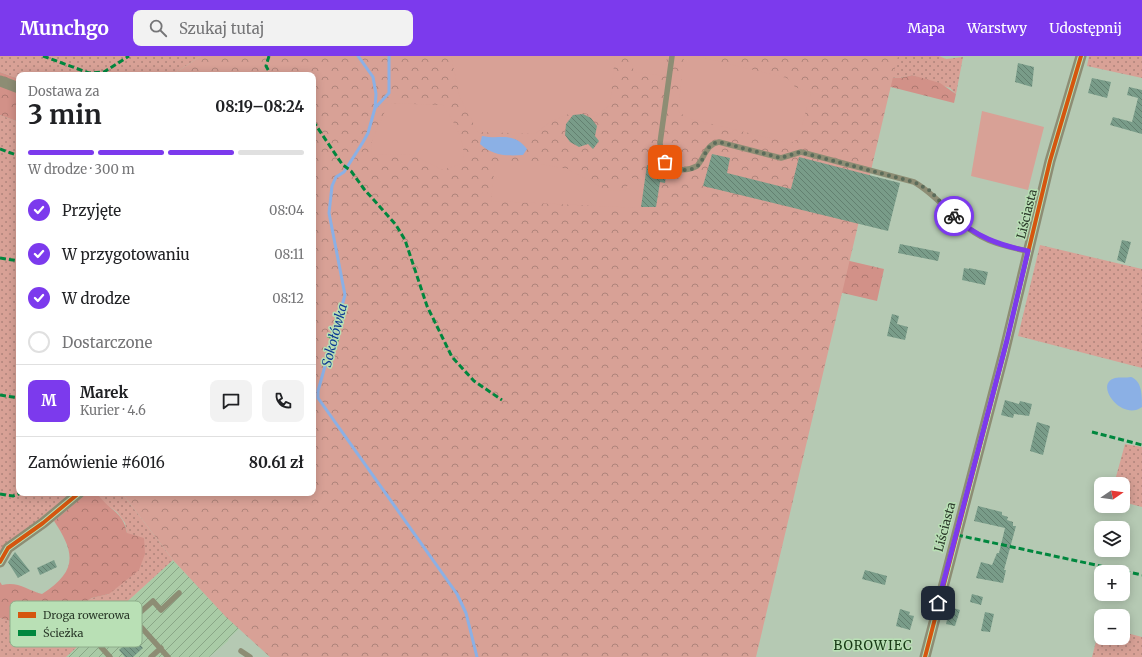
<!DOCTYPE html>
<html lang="pl">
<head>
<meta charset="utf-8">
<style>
	:root { --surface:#fff; --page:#f2f2f2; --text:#202124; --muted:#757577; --line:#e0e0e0; --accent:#7c3aed }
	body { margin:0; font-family:Merriweather,serif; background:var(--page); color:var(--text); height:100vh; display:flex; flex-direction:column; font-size:15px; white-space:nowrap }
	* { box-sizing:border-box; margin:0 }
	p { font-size:13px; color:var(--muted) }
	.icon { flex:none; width:22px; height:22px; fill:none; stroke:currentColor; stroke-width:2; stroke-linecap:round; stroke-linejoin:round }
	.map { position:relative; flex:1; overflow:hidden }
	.panel { position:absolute; left:16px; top:16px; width:300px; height:424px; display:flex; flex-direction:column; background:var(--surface); border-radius:8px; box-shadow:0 2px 10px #0003 }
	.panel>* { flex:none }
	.needle { width:26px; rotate:77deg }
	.controls { position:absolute; left:1094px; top:421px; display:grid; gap:8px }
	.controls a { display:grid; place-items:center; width:36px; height:36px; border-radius:8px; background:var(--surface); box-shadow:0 2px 10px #0003; font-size:20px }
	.pin { position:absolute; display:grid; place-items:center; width:34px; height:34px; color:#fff; margin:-17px; border-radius:8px; box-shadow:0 2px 6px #0006 }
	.courier { position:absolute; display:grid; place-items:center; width:40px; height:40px; margin:-20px; border:3px solid #7c3aed; border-radius:50%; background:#fff; color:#222; box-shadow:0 1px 5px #0007 }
	.headline em { font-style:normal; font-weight:700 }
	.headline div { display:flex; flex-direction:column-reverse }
	.headline { display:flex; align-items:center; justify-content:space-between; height:68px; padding:0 12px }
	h1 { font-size:26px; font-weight:700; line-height:30px }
	.bar { display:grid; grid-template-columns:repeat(4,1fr); gap:6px 4px; align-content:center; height:48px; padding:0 12px }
	.bar i { height:5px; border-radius:3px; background:var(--line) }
	.bar .selected { background:var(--accent) }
	.bar p { grid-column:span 4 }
	.line { display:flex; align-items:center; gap:10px; padding:0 12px; border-top:1px solid var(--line) }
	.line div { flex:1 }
	.round { display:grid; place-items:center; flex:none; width:42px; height:42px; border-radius:8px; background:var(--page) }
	ol { padding:0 12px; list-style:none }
	li { display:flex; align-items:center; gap:12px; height:44px }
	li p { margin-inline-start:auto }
	li .icon { padding:4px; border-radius:50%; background:var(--accent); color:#fff; stroke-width:4 }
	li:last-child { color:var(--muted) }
	li i { width:22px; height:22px; border:2px solid var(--line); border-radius:50% }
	header { display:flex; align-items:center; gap:24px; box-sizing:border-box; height:56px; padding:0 20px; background:var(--accent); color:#fff }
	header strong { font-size:19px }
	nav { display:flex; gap:22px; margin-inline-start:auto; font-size:14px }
	.search { width:280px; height:36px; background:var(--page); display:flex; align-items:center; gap:10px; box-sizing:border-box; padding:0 14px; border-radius:8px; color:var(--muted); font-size:15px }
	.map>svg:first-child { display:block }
	.industrial { fill:url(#industrial-furrows) }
	.grass { fill:url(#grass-dots) }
	.forest { fill:url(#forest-crowns) }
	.park { fill:url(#park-crowns) }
	.pitch { fill:#d8a196 }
	.water { fill:#8bb0e5 }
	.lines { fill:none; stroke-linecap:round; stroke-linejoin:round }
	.stream { stroke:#8bb0e5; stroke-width:3 }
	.building { fill:url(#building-back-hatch) }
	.lane { stroke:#8d8d74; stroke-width:5.5 }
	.street { stroke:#8d8d74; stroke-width:11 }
	.quiet { stroke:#00873e; stroke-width:3; stroke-dasharray:6 3; stroke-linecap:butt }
	.cycleway-casing { stroke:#b9e0b5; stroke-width:6 }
	.cycleway { stroke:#d5560f; stroke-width:4 }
	.done { stroke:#5b6c5a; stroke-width:4; stroke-dasharray:0 7.2 }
	.route { stroke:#7c3aed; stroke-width:5 }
	.labels { text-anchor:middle; stroke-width:3; stroke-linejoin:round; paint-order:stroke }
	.street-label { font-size:12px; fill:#2b3a2a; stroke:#b9e0b5 }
	.water-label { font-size:13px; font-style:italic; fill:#0d3994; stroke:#b9e0b5 }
	.neighbourhood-label { font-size:13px; letter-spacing:1px; fill:#173815; stroke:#b9e0b5 }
	.key { fill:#b9e0b5; stroke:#8eae8b; stroke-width:1 }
	.key-label { font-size:11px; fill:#2b3a2a }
</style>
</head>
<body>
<header>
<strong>Munchgo</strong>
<div class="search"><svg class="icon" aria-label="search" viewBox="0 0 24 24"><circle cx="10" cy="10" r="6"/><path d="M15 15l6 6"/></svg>Szukaj tutaj</div>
<nav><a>Mapa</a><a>Warstwy</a><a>Udostępnij</a></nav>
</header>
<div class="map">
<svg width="1142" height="601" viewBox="0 0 1142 601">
	<defs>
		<pattern id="industrial-furrows" width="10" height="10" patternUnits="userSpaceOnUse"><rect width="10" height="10" fill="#a9cba6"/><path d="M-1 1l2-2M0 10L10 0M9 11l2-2" fill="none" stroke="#8aa687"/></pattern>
		<pattern id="grass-dots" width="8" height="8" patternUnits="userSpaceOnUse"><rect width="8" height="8" fill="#d8a196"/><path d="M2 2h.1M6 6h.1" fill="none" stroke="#af847b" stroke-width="1.8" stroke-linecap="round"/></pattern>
		<pattern id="forest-crowns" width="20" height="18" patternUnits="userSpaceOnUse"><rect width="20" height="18" fill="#d29188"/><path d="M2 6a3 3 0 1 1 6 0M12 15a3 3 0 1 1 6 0" fill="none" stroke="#ab776f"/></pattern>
		<pattern id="park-crowns" width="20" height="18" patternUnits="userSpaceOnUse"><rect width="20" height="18" fill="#d8a196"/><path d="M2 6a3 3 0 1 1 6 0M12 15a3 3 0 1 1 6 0" fill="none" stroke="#af847b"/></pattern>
		<pattern id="building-back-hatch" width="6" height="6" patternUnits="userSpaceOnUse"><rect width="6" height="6" fill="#799c89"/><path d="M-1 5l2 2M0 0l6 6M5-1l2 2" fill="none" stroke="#638070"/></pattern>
	</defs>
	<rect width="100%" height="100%" fill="#b5c9b3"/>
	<path class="industrial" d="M 173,504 L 239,573 L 229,582 L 228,585 L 209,601 L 66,601 Z"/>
	<path class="grass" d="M 0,0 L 201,0 L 172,19 L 19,19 L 19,23 L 0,16 Z
		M 848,0 L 939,0 L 946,3 L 963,1 L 956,38 L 950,32 L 912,19 L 900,22 L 862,20 Z
		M 1089,0 L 1142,0 L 1142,22 L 1087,10 Z
		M 0,59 L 19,66 L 19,437 L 72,437 L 0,495 Z
		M 1040,189 L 1142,213 L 1142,312 L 1018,280 Z
		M 1125,388 L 1142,391 L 1142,451 L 1123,446 L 1123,428 L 1114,428 Z
		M 97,437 L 122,437 L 173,504 L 66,601 L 0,601 L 0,562 L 48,577 L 74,573 C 74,546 85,543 109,538 L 127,477 L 125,467 L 117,456 L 104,447 Z
		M 1100,570 L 1101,582 L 1123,582 L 1123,576 L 1142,581 L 1142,601 L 1092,601 Z"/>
	<path class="forest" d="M 812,11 L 862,20 L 900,22 L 912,19 L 940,27 L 956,38 L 954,47 Z
		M 0,16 L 19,23 L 19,66 L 0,59 Z
		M 773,187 L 884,213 L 877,245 L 766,219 Z
		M 87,437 L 97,437 C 108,454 123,455 127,477 L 144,482 L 145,498 L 139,514 L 109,538 L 92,542 L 78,550 L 74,559 L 74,574 L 69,590 L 56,591 L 48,577 L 0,562 L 0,526 L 2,529 C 18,525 27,534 42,538 C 77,515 76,498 54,465 Z"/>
	<path class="park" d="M 201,0 L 898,0 L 756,601 L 270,601 L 226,561 L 173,504 L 122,437 L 313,437 L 313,19 L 172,19 Z"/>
	<path class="pitch" d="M 451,0 L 615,0 L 610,49 L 595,61 L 585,57 L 571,57 L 550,66 L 535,78 L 478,76 L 460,42 Z
		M 630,0 L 667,0 L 665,20 L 634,16 Z
		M 684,0 L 697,0 L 787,22 L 795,31 L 811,37 L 798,83 L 790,87 L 687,62 L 678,55 Z
		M 383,47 L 443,49 C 455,68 465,83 464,107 L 442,114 L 413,99 L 371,98 L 372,85 L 385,55 Z
		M 982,55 L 1044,71 L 1028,134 L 971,120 Z
		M 495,108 L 539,108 L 568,113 L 606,134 L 625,135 L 631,122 L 645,124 L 641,152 L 491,145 Z"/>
	<path class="water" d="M 482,80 C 500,84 514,75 527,93 L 523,99 C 507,100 493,100 480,88 Z
		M 1131,321 C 1142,325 1142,339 1142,351 C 1122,366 1093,328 1115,322 C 1120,321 1126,322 1131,321 Z"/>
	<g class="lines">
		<path class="stream" d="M 358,0 L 373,21 L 376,38 L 375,52 L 368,77 L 363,86 L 344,116 L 336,121 L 332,130 L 329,157 L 345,239 L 318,335 L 318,342 L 457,538 L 466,557 L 477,601
			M 375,52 L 389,37 L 389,0"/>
	</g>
	<path class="building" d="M 1018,7 L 1034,11 L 1032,31 L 1015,26 Z
		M 1092,22 L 1111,26 L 1107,42 L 1088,37 Z
		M 1129,31 L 1142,34 L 1142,78 L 1110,69 L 1113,61 L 1132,66 L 1138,42 L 1127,39 Z
		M 583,58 L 591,62 L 597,70 L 595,80 L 599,85 L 593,93 L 588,88 L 579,91 L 570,86 L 565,79 L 566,68 L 573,59 Z
		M 712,98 L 730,102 L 727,117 L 791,133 L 799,101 L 900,127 L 888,175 L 703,130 Z
		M 647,109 L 667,113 L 665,127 L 660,126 L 656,151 L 641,151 Z
		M 1122,184 L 1131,186 L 1125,207 L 1117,204 Z
		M 900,188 L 940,196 L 938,205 L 898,197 Z
		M 964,212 L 969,213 L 969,212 L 988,216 L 985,229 L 962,224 Z
		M 892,258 L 899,260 L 897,268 L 908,271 L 905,284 L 887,280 Z
		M 1005,344 L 1019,348 L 1020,345 L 1032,348 L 1029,360 L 1014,358 L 1013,362 L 1001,359 Z
		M 1037,366 L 1050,370 L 1043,399 L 1030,395 Z
		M 978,450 L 1002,456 L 1002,459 L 1008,461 L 1007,464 L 1013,466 L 1013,470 L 1016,470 L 1004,514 L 1006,514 L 1003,527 L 976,522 L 981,506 L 992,509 L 997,497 L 999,497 L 1005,472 L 974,465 Z
		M 15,496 L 30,515 L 18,522 L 8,506 Z
		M 54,504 L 57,511 L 40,519 L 37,512 Z
		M 865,514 L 887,520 L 885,529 L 862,523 Z
		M 972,538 L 983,541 L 981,549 L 970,546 Z
		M 950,551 L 960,554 L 955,570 L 946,568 Z
		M 900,553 L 910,556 L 909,559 L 914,560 L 910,574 L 896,570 Z
		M 985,556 L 994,558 L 990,576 L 981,575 Z
		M 133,581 L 143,592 L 133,601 L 125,601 L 119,594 Z"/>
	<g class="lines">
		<path class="lane" d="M 672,0 L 660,87 L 662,103 C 671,114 684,117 697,110 C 705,101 706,88 719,86 L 781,102 L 801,96 L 914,126 C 935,138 949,157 968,172 C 986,186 1006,191 1028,195
			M 133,562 L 168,601
			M 241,595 L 250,601
			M 110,601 L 101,591 L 153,545 L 161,554 L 179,537
			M 151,601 L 161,592"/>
		<path class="street" d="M 0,25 L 19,32
			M 0,506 L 8,492 L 43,467 L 79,437
			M 925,601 L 1004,297 L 1050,105 L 1081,0"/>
		<path class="quiet" d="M 43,0 L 89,17 L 104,16 L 129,0
			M 269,0 L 266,10 L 271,19
			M 313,65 L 342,108 L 351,115 L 364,133 L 396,169 L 405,184 L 427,250 L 452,301 L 474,325 L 502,344
			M 0,93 L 19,100
			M 0,202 L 19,205
			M 328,280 L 339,284
			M 0,339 L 19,342
			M 1092,376 L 1142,389
			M 0,438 L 13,440 L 21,437
			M 957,479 L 1142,519"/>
		<g class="cycleway-casing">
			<path id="cycleway" d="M 0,506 L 8,492 L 43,467 L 79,437
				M 925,601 L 1004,297 L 1050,105 L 1081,0"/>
		</g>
		<use href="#cycleway" class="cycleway"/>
	</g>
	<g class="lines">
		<path class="done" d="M 665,106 C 674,114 693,119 701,106 C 706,97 707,88 719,86 L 781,102 L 800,96 L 914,126 L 929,134 L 954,160"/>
		<path class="route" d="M 938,547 L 1007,284 L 1028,195 C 999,189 976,181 954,160"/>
	</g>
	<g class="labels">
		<g class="street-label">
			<text transform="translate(1027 158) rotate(-76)" y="4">Liściasta</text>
			<text transform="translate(945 471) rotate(-75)" y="4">Liściasta</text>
		</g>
		<g class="water-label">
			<text transform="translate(334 279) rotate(-75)" y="5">Sokołówka</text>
		</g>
		<g class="neighbourhood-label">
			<text x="873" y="594">BOROWIEC</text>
		</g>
	</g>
	<rect x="10" y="545" width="132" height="46" rx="6" class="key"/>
	<rect x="18" y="556" width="18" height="6" fill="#d5560f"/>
	<rect x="18" y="574" width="18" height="6" fill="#00873e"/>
	<g class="key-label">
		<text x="43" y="563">Droga rowerowa</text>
		<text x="43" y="581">Ścieżka</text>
	</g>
</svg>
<div class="controls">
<a><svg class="needle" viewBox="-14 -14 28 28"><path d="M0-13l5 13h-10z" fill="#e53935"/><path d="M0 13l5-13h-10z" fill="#757577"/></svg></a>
<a><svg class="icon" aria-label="layers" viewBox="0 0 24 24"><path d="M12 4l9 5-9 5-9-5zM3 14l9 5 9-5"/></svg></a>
<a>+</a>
<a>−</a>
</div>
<div class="pin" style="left:665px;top:106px;background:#ea580c"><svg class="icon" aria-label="bag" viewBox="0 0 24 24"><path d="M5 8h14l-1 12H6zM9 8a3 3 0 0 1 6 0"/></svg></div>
<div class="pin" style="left:938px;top:547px;background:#1f2937"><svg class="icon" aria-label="home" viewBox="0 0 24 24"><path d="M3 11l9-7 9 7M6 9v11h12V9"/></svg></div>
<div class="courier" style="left:954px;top:160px"><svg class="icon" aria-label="bike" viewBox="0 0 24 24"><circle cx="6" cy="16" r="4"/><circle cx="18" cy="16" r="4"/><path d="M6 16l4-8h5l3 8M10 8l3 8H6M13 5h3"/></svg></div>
<section class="panel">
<div class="headline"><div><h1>3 min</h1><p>Dostawa za</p></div><em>08:19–08:24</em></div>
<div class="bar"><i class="selected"></i><i class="selected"></i><i class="selected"></i><i></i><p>W drodze · 300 m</p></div>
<ol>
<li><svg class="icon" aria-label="check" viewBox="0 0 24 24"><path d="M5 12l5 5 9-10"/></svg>Przyjęte<p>08:04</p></li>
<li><svg class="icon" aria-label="check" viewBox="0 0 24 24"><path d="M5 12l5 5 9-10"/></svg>W przygotowaniu<p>08:11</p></li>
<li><svg class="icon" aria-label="check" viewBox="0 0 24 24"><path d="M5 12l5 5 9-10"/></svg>W drodze<p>08:12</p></li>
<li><i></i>Dostarczone</li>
</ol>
<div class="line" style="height:72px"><b class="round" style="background:var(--accent);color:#fff">M</b><div><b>Marek</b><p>Kurier · 4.6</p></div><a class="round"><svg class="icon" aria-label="chat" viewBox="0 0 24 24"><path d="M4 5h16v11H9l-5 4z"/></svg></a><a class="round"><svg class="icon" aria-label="phone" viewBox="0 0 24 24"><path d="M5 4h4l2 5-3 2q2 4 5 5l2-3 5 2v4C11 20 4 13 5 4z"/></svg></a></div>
<div class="line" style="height:52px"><div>Zamówienie #6016</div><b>80.61 zł</b></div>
</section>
</div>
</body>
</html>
